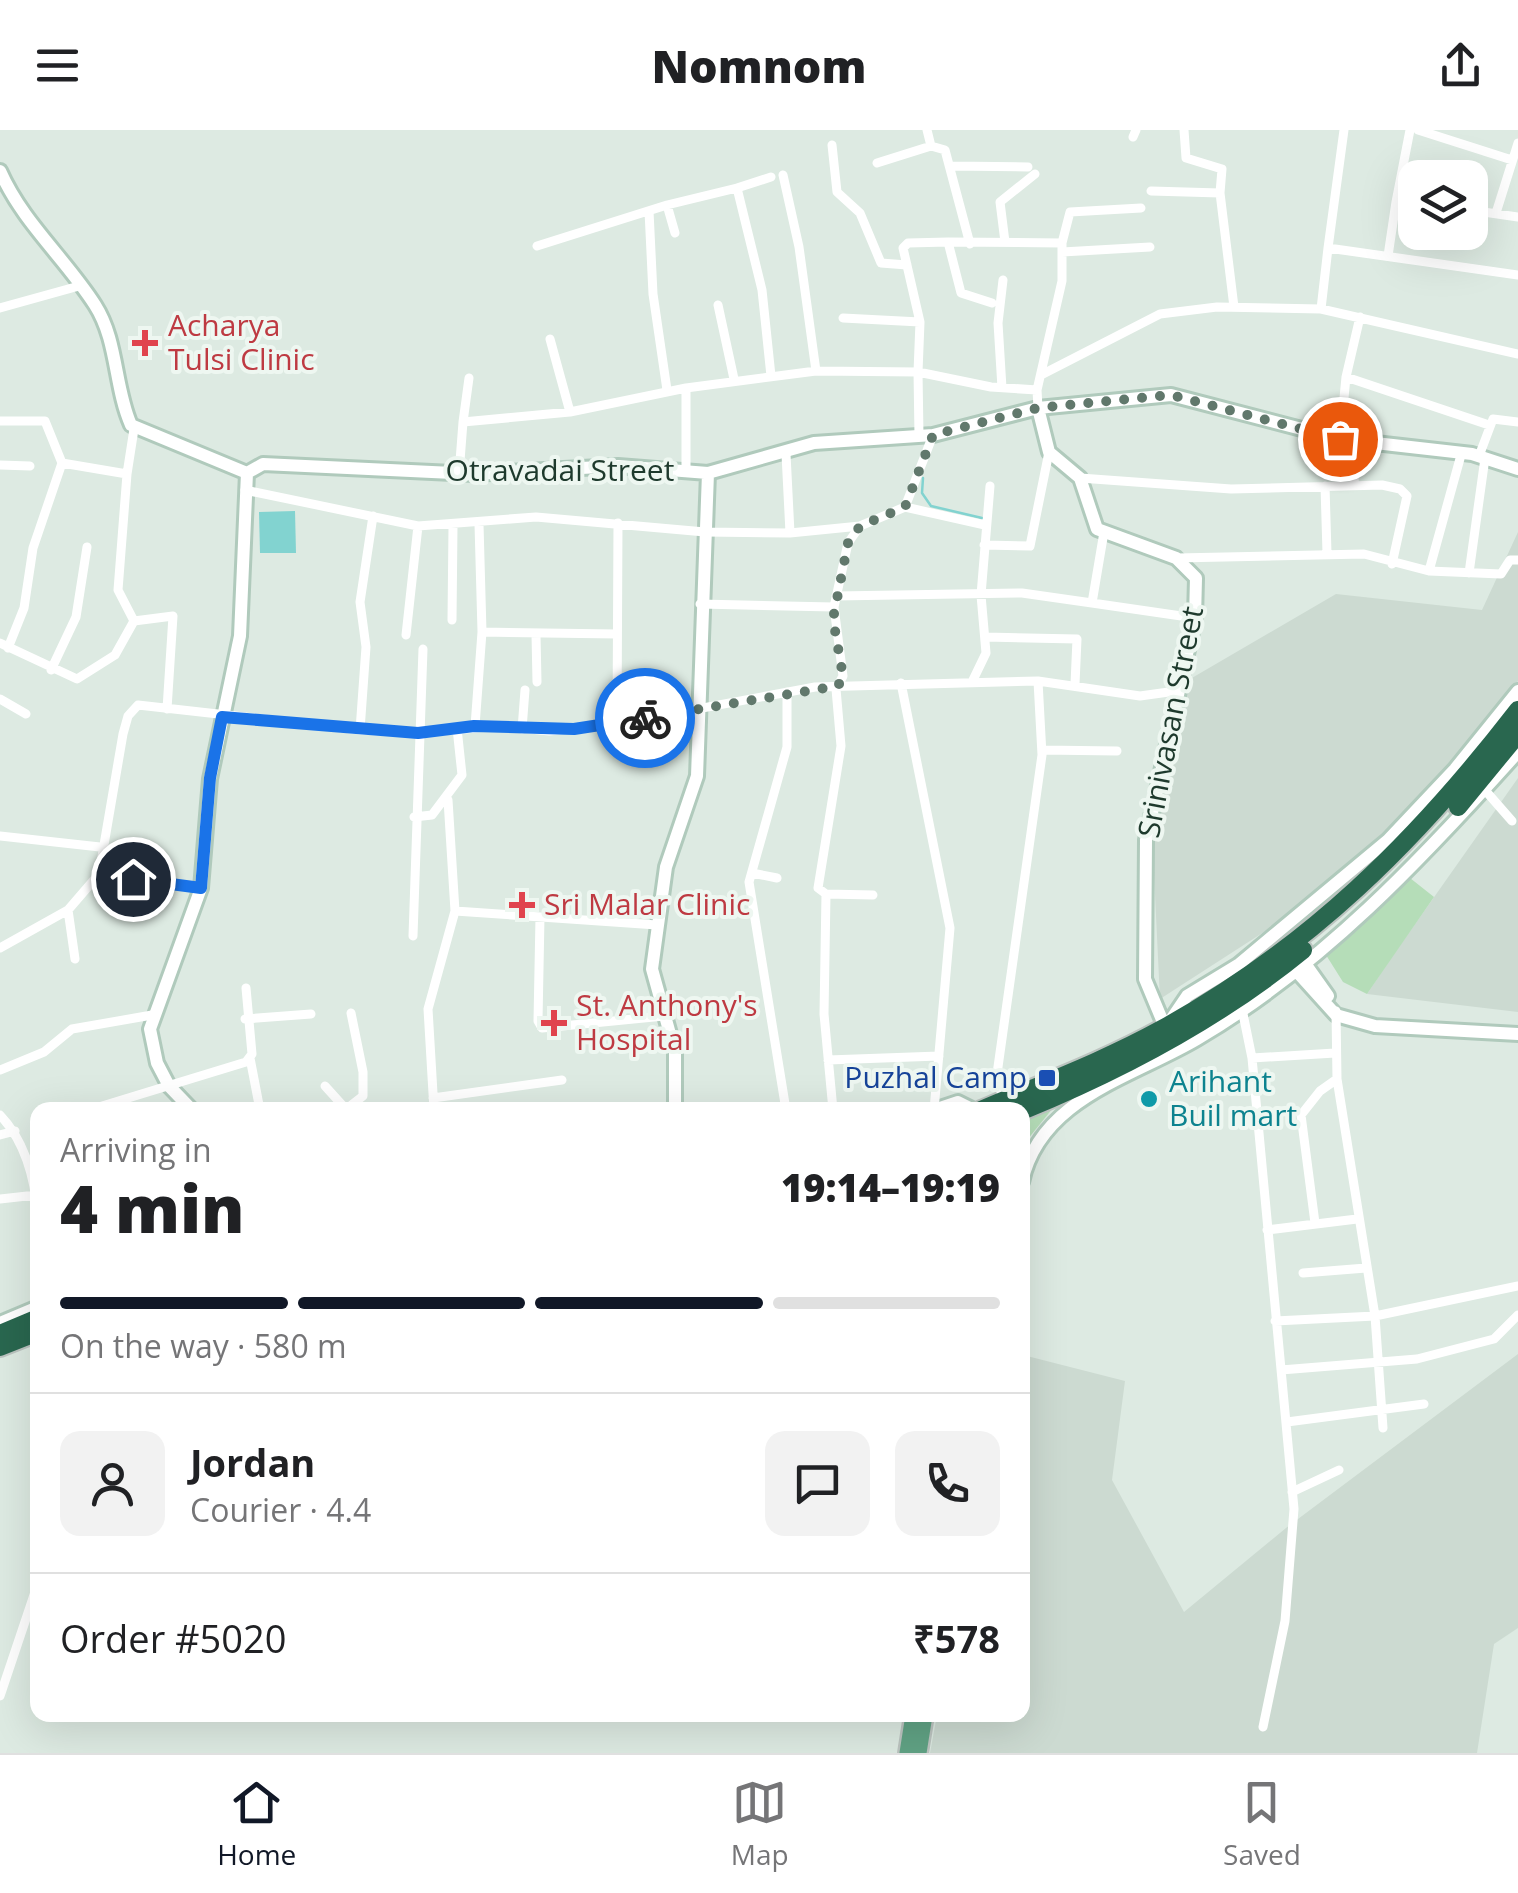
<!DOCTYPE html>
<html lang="en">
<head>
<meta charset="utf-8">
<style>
	:root { --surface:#fff; --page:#f2f2f2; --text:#202124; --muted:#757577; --line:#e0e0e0; --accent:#111827 }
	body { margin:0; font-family:"Open Sans",sans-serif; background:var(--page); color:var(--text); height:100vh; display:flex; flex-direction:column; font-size:38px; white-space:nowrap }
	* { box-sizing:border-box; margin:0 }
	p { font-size:32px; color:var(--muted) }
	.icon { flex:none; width:55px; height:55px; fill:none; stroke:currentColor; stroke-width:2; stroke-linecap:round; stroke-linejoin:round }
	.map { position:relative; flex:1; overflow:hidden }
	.details { position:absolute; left:30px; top:972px; width:1000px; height:620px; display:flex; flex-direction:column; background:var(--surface); border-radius:20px; box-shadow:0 10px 40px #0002 }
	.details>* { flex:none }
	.fabs { position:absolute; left:1398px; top:30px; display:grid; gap:20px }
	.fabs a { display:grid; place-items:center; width:90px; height:90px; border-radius:20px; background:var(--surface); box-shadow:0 10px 40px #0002; font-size:50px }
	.pin { position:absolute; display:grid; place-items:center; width:85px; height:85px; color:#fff; margin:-42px; border:5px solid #fff; border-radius:50%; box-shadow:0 2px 10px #0007 }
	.courier { position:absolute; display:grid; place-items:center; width:100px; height:100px; margin:-50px; border:8px solid #1a73e8; border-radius:50%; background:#fff; color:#222; box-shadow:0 2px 12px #0007 }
	.head em { font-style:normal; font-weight:800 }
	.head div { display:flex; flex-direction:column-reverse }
	.head { display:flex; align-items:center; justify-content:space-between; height:170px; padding:0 30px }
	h1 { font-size:65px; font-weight:800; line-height:75px }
	.bar { display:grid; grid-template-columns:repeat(4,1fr); gap:15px 10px; align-content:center; height:120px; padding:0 30px }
	.bar i { height:12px; border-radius:8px; background:var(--line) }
	.bar .current { background:var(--accent) }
	.bar p { grid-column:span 4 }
	.line { display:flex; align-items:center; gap:25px; padding:0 30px; border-top:2px solid var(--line) }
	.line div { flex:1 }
	.round { display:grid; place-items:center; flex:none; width:105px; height:105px; border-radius:20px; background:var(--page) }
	header { display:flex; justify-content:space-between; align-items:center; height:130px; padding:0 30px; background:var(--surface); font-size:45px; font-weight:800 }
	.tabs { display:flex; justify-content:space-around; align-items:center; height:140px; border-top:2px solid var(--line); background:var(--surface); font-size:28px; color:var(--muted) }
	.tabs a { display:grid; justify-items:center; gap:5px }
	.tabs .current { color:var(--accent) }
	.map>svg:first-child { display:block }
	.built { fill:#ccdad1 }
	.green { fill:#b5ddb8 }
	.water { fill:#82d3d0 }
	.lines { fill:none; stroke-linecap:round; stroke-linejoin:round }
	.stream { stroke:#82d3d0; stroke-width:2.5 }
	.secondary-casing { stroke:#b0cabc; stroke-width:18 }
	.primary-casing { stroke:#bcc4c0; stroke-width:20 }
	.highway-casing { stroke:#bcc4c0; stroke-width:22 }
	.street { stroke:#fff; stroke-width:9 }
	.secondary { stroke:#fff; stroke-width:12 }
	.primary { stroke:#60a284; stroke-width:15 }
	.highway { stroke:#29674f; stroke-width:18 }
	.done { stroke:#61786c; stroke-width:10; stroke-dasharray:0 18 }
	.route { stroke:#1a73e8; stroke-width:12 }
	.health-dot { fill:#e0444e; stroke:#eef7f1; stroke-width:4 }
	.transit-dot { fill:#1a4fb4; stroke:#eef7f1; stroke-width:4 }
	.culture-dot { fill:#0f9aa8; stroke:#eef7f1; stroke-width:4 }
	.labels { text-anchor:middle; stroke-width:8; stroke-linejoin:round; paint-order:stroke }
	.health-label { font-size:30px; fill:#be3a42; stroke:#eef7f1; text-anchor:start }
	.street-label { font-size:30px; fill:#1e3a2d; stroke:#eef7f1 }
	.transit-label { font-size:30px; fill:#164399; stroke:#eef7f1; text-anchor:end }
	.culture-label { font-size:30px; fill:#0d838f; stroke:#eef7f1; text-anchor:start }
</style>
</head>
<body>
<header><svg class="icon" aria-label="menu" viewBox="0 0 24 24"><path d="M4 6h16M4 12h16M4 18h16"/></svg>Nomnom<svg class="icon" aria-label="share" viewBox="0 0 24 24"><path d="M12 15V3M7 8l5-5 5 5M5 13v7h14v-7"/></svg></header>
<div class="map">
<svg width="1518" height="1623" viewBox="0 0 1518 1623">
	<rect width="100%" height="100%" fill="#ddeae2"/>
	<path class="built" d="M 1518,402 L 1518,551 L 1429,663 L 1284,789 L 1160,869 L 1152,702 L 1185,552 L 1336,464 L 1482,480 Z
		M 1518,648 L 1518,882 L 1367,864 L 1394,824 Z
		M 1518,1224 L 1518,1498 L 1494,1514 L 1477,1623 L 930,1623 L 937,1585 L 1022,1585 L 1023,1225 L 1125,1251 L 1112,1350 L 1184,1482 L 1286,1398 Z"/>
	<path class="green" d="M 1410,748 L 1434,767 L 1367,864 L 1343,852 L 1326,825 Z
		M 1057,973 L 1023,1015 L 1023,989 Z"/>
	<path class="water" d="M 295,381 L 296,423 L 260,423 L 259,382 Z"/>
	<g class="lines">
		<path class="stream" d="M 923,348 L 922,363 L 931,376 L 982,388"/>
		<g class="secondary-casing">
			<path id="secondary" d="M 0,41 C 23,93 65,128 95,175 C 118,211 114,256 131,295 L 247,343 L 240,506 L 210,649 L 201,758 L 150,899 L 157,933 L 169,956 L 192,980
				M 1038,278 L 1049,322 L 1080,348 L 1097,399 L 1176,428 L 1196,448 L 1195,488 L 1146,710 L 1145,849 L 1165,897
				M 247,343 L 263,334 L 474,344 L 618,336 L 708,343 L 814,313 L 933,305 L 1038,278 L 1171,265 L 1340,309 L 1472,324 L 1518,339
				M 1299,825 L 1328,866
				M 1290,834 L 1336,885 L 1375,896 L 1518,904
				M 1170,891 L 1187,866 L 1238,835 L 1388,710 L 1455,639 L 1518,561
				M 675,980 L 675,922 L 652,839 L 666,737 L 697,646 L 708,343
				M 934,980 L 958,972 L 974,980
				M 1022,1052 C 1040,968 1133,947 1197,909 C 1322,836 1423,728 1518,622
				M 0,1193 L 38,1177"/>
		</g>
		<g class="primary-casing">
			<path id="primary" d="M 907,1623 L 913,1585
				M 919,1623 L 925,1585"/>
		</g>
		<g class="highway-casing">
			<path id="highway" d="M 1458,677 L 1518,604
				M 981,980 C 1042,954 1104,931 1162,899 C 1309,818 1416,712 1518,580
				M 1022,981 C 1122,940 1219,889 1303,820
				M 0,1204 L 38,1188
				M 0,1217 L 38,1202"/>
		</g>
		<path class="street" d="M 927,0 L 931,16 L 945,20 L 970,114
			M 1184,0 L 1186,28 L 1222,39 L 1220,63 L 1234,177
			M 1418,0 L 1512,30
			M 1133,7 L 1136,0
			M 832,15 L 837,62 L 860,83 L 881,133 L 907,135
			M 877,33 L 931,16
			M 950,36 L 1028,37
			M 1151,61 L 1220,63
			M 1396,72 L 1410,0
			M 667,75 L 675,103
			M 1470,80 L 1518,87
			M 649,81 L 653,164 L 667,260
			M 1496,83 L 1518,13
			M 1005,112 L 1000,72 L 1035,44
			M 1062,113 L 1070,82 L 1141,78
			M 537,116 L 667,75 L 737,58
			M 1328,118 L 1344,0
			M 1062,122 L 1150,117
			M 1388,126 L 1396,72 L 1415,74
			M 1518,145 L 1328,118 L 1321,179 L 1518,224
			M 992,173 L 961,163 L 948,112 L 1062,113 L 1062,151 L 1037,260 L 1038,278
			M 718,175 L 734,249
			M 0,178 L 79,156
			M 843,188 L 920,192
			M 550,209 L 570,282
			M 816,241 L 918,242 L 920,192 L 903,118 L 908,113 L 948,112
			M 1041,245 L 1160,184 L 1217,177 L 1321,179
			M 771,246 L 762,160 L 737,58 L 771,47
			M 1346,247 L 1489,295
			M 1002,258 L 998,193 L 1003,150
			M 0,291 L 45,291 L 62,333 L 33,418 L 24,478 L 8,518
			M 463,292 L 469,248
			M 919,306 L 918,242 L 991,257 L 1037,260
			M 1340,309 L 1346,247 L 1360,187
			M 1479,326 L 1493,289 L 1518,292
			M 62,333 L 127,344 L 134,299
			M 0,335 L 30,336
			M 686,340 L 686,258 L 816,241 L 799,117 L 783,45
			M 127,344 L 118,460 L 134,491
			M 459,344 L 463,292 L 570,282 L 686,258
			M 1080,348 L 1231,359 L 1382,355 L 1400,359 L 1407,366 L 1392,434
			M 1354,355 L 1356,311
			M 1325,356 L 1327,423
			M 245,360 L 418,396 L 536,387 L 705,402 L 790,403 L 786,324
			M 905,377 L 985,395
			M 860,396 L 905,377 L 933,305
			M 984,415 L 1030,416 L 1049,322
			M 1177,428 L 1364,424 L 1429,441 L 1501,444 L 1510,430 L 1518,430
			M 1429,441 L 1461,325
			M 1469,443 L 1485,328
			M 836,466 L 1022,463 L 1092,473 L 1104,402
			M 1092,473 L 1195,488
			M 700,474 L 834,477 L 848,413 L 860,396 L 790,403
			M 452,490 L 453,396
			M 482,502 L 617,504
			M 406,505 L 418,396
			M 536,505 L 537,552
			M 985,507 L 1077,509 L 1075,554
			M 0,513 L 77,549 L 115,525 L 134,491 L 173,486 L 167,579
			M 51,540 L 76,487 L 87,417
			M 973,550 L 986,523 L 981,465 L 990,356
			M 1038,551 L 1140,566 L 1176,561
			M 901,553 L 950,798 L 934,980
			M 0,569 L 26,584
			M 617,594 L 618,393
			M 475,596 L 482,502 L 479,394
			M 522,599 L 525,560
			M 360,600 L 366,517 L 360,472 L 373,386
			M 1042,620 L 1117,621
			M 1484,659 L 1512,691
			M 414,687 L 432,685 L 462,645 L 457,598
			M 0,706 L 100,717
			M 752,743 L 777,748
			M 99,744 L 123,604 L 128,586 L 138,575 L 360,600 L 418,603 L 500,596 L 549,601 L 617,594 L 815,557 L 1038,551 L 1042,625 L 997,944 L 1003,971
			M 826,764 L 818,758 L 841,616 L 836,559 L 843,546 L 834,477
			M 68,780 L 75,829
			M 455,781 L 657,795
			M 540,787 L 538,891 L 542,898 L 664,886
			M 413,806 L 423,519
			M 0,818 L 68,780 L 99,744 L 201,758
			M 1242,879 L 1252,928 L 1294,1379 L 1285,1491 L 1263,1597
			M 1336,881 L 1337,949 L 1375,1186 L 1383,1298
			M 245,889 L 311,884
			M 250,928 L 260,980
			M 1252,928 L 1335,923
			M 828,930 L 939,926
			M 0,940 L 44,922 L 72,899 L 152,885
			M 325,956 L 344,977
			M 433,968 L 562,950
			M 89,980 L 246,932 L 252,924 L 246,858
			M 345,980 L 363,966 L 363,942 L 351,883
			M 434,980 L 428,879 L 455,781 L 448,670
			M 786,980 L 749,752 L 787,617 L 787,562
			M 833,980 L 824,884 L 826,764 L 873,765
			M 0,985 C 26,1012 35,1049 38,1086
			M 0,1005 L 15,1001
			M 0,1069 L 36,1065
			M 1315,1093 L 1301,985 L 1320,961 L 1337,949
			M 1267,1100 L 1357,1089
			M 1303,1143 L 1366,1138
			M 1275,1191 L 1375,1186 L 1518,1156
			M 1281,1240 L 1417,1229 L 1494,1209 L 1518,1185
			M 1287,1292 L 1424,1274
			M 1292,1362 L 1339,1340
			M 0,1566 L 38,1453"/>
		<use href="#secondary" class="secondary"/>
		<use href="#primary" class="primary"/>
		<use href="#highway" class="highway"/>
	</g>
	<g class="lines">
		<path class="done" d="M 645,588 L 838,556 L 843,546 L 833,489 L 848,413 L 860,396 L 905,377 L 933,305 L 1038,278 L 1171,265 L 1340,309"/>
		<path class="route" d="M 133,749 L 201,758 L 210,648 L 222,587 L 418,603 L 474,596 L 574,599 L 645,588"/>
	</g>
	<g class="health-dot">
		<path d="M140 198h10v10h10v10h-10v10h-10v-10h-10v-10h10z"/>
		<path d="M517 760h10v10h10v10h-10v10h-10v-10h-10v-10h10z"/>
		<path d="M549 878h10v10h10v10h-10v10h-10v-10h-10v-10h10z"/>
	</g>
	<rect class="transit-dot" x="1037" y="938" width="20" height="20" rx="5"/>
	<circle class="culture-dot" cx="1149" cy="969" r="10"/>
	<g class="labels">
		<g class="health-label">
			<text x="168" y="206">Acharya<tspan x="168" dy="34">Tulsi Clinic</tspan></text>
			<text x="544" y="785">Sri Malar Clinic</text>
			<text x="576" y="886">St. Anthony's<tspan x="576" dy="34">Hospital</tspan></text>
		</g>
		<g class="street-label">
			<text x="560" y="351">Otravadai Street</text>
			<text transform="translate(1171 592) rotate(-79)" y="10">Srinivasan Street</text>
		</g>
		<g class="transit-label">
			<text x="1027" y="958">Puzhal Camp</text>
		</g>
		<g class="culture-label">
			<text x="1169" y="962">Arihant<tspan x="1169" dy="34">Buil mart</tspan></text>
		</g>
	</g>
</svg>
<div class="fabs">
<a><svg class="icon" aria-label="layers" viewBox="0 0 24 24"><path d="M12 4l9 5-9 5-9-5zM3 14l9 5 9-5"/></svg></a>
</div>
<div class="pin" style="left:1340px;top:309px;background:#ea580c"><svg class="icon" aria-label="bag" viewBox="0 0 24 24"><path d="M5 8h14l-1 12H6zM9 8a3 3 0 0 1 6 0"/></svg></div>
<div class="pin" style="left:133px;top:749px;background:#1f2937"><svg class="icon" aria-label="home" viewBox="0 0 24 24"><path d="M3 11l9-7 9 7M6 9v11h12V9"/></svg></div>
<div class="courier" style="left:645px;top:588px"><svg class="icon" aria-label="bike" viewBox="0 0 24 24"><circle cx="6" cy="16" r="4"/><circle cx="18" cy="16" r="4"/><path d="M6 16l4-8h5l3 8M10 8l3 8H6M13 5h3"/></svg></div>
<section class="details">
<div class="head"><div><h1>4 min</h1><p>Arriving in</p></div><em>19:14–19:19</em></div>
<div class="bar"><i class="current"></i><i class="current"></i><i class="current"></i><i></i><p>On the way · 580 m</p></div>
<div class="line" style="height:180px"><a class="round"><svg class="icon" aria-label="person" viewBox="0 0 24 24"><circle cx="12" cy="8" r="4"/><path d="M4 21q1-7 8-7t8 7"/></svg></a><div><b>Jordan</b><p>Courier · 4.4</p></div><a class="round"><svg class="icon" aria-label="chat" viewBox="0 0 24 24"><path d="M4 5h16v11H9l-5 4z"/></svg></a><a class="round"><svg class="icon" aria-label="phone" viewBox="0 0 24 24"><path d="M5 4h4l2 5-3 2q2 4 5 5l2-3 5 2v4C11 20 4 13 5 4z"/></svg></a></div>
<div class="line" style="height:130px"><div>Order #5020</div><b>₹578</b></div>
</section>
</div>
<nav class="tabs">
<a class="current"><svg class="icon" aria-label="home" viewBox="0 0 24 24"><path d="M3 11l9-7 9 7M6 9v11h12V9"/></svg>Home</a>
<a><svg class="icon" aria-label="map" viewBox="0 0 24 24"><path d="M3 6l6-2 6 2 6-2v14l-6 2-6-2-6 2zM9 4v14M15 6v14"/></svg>Map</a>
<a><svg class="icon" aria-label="saved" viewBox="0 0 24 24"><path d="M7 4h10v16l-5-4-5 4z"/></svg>Saved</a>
</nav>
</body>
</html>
